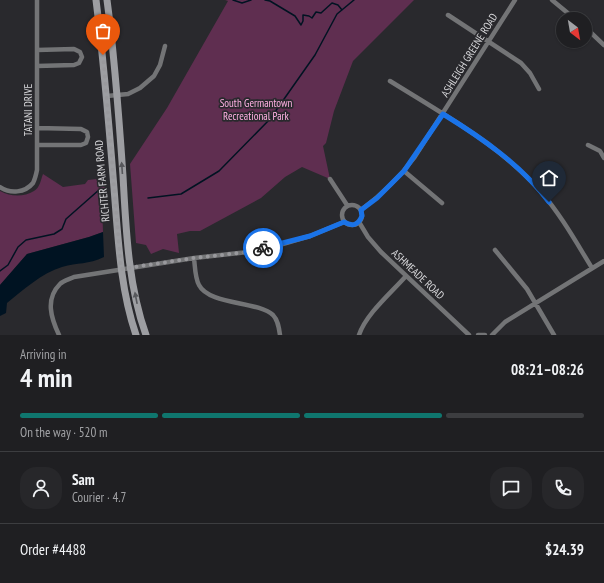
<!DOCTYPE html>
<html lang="en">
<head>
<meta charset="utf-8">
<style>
	:root { --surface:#1f1f22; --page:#27272a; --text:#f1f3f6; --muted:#a1a2a5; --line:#3c3d40; --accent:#0f766e }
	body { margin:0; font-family:"PT Sans Narrow",sans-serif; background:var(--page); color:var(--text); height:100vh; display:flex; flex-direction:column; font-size:15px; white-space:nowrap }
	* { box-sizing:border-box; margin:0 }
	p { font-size:13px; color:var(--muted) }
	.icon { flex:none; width:22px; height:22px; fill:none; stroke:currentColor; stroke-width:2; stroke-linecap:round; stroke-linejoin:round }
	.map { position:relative; height:335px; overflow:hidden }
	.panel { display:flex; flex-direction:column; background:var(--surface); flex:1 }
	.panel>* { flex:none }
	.needle { width:26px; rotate:149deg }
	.tools { position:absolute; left:556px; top:12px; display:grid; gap:8px }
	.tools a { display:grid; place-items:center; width:36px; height:36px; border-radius:50%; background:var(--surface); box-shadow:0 1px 3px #0004,0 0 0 1px var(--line); font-size:20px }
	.pin { position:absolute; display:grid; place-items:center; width:34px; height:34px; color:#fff; margin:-41px -17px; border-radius:50% 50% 50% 0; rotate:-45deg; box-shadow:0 0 4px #0007 }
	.pin .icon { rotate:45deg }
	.courier { position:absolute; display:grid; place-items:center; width:40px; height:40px; margin:-20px; border:3px solid #1a73e8; border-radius:50%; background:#fff; color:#222; box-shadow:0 1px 5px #0007 }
	.overview em { font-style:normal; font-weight:600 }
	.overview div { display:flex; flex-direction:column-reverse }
	.overview { display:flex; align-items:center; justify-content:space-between; height:68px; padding:0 20px }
	h1 { font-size:26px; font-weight:600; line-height:30px }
	.bar { display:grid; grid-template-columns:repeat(4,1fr); gap:6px 4px; align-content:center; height:48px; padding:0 20px }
	.bar i { height:5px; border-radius:3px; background:var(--line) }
	.bar .current { background:var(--accent) }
	.bar p { grid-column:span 4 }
	.line { display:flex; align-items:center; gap:10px; padding:0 20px; border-top:1px solid var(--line) }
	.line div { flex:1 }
	.round { display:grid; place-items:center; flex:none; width:42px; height:42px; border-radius:16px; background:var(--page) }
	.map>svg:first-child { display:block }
	.green { fill:#5f2e50 }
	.water { fill:#001322 }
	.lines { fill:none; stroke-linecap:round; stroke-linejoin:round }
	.stream { stroke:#001322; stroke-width:1.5 }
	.minor { stroke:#737476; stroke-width:4.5 }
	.secondary { stroke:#9d9ea2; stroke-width:7 }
	.oneway { fill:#57585c }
	.done { stroke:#99999d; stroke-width:4; stroke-dasharray:0 7.2 }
	.route { stroke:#1a73e8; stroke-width:5 }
	.labels { text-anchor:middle; stroke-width:3.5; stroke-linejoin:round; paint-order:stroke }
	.street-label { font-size:11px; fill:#d6d6d9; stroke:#29292d }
	.park-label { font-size:11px; fill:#ffb0e3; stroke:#29292d }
</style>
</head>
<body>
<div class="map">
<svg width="604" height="335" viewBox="0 0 604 335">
	<rect width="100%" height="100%" fill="#29292d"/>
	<path class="green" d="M 225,0 L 414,0 L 353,61 L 334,111 L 326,143 L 323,146 L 330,179 L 302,167 L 285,177 L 261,198 L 200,231 L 190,231 L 177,234 L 179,253 L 163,249 L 151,254 L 146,245 L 136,243 L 130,164 L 167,108 L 228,1 Z
		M 43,174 L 63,187 L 85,184 L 88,180 L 97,179 L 100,182 L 105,182 L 105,200 L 102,204 L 103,232 L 89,237 L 27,254 L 0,285 L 0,191 C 11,197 24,197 34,191 C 40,188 41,179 43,174 Z"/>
	<path class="water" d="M 103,232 L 104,257 C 88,265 78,262 62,267 C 42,273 23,290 7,303 L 6,313 L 0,316 L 0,285 L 27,254 L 89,237 Z"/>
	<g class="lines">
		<path class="stream" d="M 233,0 L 242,3 L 251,0
			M 265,0 L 270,1 L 295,16 L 301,25 L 303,21 L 303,15 L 309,16 L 312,18 L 316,12 L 321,13 L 332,3 L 338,5 L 342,10
			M 148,198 L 181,194 L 219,171 L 270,119 L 315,55 L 337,14 L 354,0
			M 0,271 L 8,265 L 18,247 L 26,240 L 54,234 L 62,229 L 66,219 L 100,189"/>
		<path class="minor" d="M 552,0 L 575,19
			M 448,15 L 521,63 L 530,73 L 539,89
			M 585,27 L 604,45
			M 37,66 L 74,65 L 79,63 L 82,57 L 80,52 L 74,49 L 37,50
			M 390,81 C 443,114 500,145 541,192 C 561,215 576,242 592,268
			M 107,96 L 128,94 L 140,88 L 154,76 L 160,65 L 165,46
			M 37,145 L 81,145 L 86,143 L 88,137 L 87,132 L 81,129 L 37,128
			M 588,145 L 600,151 L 604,158
			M 404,171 L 442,203
			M 330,179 L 347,205
			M 0,187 C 10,194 25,193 33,183 C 35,179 36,175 37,170 L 37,0
			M342 215a10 10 0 1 1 20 0a10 10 0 1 1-20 0Z
			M 361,210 C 381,195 399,178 414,158 L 515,0
			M 359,222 L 368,237 L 381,252 L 469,335
			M 495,250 L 527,289 L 554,335
			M 194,258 C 195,266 195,278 199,285 C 209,305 258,301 273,315 C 278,320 279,328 280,335
			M 59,335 C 51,318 45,299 60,284 C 63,281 70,279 74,277 L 194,258 L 248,252 L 276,246 L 310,236 L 344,222
			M 359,335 C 366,314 391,293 406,276
			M 478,335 L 485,335
			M 492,335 L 505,322 L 604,261"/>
		<path class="secondary" d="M 96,0 C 104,63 109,125 114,188 C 118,237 120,288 136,335
			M 107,0 C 115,59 119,117 123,176 C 126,229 128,285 146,335"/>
	</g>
	<defs><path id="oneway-solid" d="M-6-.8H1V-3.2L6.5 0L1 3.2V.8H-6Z"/></defs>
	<g class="oneway">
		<use href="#oneway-solid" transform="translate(122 168) rotate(-94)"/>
		<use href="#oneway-solid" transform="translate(136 298) rotate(-101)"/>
	</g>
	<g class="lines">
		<path class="done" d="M 103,55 L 121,269 L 194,258 L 248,252 L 263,248"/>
		<path class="route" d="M 263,248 L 310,236 L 344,222 C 353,227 358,225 362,216 L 361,210 L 377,198 L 404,171 L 443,114 C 482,138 521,165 549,202"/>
	</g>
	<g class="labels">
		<g class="street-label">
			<text transform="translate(469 55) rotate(-58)" y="4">ASHLEIGH GREENE ROAD</text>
			<text transform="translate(28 110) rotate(-90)" y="4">TATANI DRIVE</text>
			<text transform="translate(102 181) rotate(-95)" y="4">RICHTER FARM ROAD</text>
			<text transform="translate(418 274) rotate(43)" y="4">ASHMEADE ROAD</text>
		</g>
		<g class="park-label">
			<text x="256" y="107">South Germantown<tspan x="256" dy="13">Recreational Park</tspan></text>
		</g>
	</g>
</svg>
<div class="tools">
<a><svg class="needle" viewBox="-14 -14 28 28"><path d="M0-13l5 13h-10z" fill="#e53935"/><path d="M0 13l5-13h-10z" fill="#a1a2a5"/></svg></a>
</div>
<div class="pin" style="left:103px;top:55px;background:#ea580c"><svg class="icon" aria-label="bag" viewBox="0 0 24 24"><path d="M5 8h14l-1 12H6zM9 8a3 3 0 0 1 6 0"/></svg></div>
<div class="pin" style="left:549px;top:202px;background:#1f2937"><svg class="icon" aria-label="home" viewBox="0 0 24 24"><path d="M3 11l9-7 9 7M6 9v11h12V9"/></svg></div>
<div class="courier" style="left:263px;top:248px"><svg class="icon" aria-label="bike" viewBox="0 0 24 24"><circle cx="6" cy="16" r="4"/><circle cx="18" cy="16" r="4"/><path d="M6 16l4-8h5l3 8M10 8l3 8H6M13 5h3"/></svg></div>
</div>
<section class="panel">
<div class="overview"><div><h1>4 min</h1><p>Arriving in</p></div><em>08:21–08:26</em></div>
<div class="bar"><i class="current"></i><i class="current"></i><i class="current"></i><i></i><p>On the way · 520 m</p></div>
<div class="line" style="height:72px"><a class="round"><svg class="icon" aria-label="person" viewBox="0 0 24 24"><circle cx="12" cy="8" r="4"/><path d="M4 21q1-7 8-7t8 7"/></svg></a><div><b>Sam</b><p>Courier · 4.7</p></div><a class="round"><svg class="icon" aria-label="chat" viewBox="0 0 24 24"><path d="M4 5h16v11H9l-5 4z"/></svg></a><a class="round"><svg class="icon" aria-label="phone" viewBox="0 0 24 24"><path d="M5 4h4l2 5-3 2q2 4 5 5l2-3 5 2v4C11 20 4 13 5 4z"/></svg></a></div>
<div class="line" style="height:52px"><div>Order #4488</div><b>$24.39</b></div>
</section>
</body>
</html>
